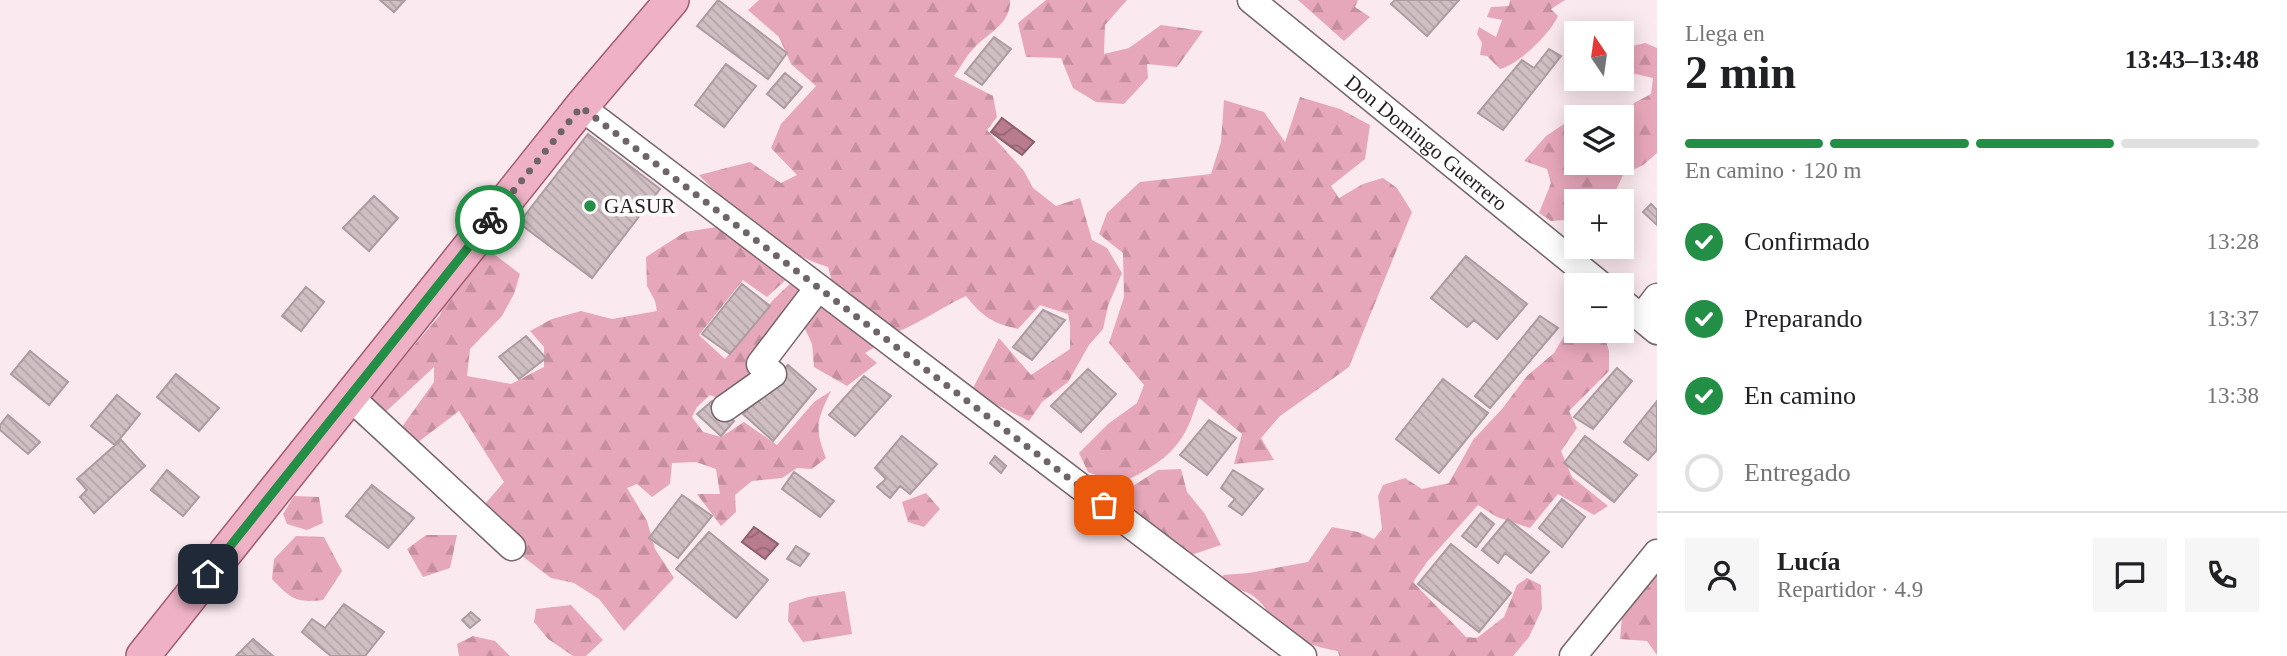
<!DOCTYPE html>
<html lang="es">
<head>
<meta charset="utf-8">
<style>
	:root { --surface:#fff; --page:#f6f6f6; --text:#202124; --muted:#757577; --line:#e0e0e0; --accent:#238e45 }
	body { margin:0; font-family:"Times New Roman",serif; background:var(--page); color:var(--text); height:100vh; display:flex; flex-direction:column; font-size:26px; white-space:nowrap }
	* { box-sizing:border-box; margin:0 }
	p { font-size:23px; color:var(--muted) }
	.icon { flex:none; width:38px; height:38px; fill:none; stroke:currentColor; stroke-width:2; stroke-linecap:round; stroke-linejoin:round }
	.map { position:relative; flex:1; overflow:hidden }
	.drawer { display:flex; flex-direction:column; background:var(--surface); width:630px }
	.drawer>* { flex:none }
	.needle { width:46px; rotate:347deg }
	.fabs { position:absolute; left:1564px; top:21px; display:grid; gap:14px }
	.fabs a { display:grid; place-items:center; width:70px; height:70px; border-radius:0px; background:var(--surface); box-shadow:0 4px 18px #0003; font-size:35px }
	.pin { position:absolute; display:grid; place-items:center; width:60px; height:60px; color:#fff; margin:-30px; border-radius:14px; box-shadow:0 4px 10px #0006 }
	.courier { position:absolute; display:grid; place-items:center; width:70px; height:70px; margin:-35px; border:5px solid #238e45; border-radius:50%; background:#fff; color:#222; box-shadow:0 2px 9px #0007 }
	.headline em { font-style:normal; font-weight:600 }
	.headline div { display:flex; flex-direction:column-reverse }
	.headline { display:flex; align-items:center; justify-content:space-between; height:119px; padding:0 28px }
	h1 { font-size:46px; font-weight:600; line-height:52px }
	.bar { display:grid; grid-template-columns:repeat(4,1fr); gap:10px 7px; align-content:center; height:84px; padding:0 28px }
	.bar i { height:9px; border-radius:5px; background:var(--line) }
	.bar .current { background:var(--accent) }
	.bar p { grid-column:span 4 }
	.line { display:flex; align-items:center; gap:18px; padding:0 28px; border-top:2px solid var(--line) }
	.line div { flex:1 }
	.round { display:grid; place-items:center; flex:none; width:74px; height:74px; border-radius:0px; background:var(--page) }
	ol { padding:0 28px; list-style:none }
	li { display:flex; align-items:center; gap:21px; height:77px }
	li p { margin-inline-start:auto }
	li .icon { padding:7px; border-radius:50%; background:var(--accent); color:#fff; stroke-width:4 }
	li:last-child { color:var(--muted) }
	li i { width:38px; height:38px; border:4px solid var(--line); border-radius:50% }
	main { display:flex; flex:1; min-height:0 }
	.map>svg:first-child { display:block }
	.forest { fill:url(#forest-firs) }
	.water { fill:url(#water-waves); stroke:#8c606d; stroke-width:2 }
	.building { fill:url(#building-back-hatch); stroke:#ac9ca1; stroke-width:2 }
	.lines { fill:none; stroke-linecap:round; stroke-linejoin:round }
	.minor-casing { stroke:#74666a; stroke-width:29 }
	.major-casing { stroke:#a15c73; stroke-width:36 }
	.minor { stroke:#fff; stroke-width:26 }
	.major { stroke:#efb1c6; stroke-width:33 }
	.done { stroke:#6f6568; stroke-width:7; stroke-dasharray:0 12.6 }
	.route { stroke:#238e45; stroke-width:9 }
	.poi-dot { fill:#238e45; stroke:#fefbfc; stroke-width:2.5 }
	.labels { text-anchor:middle; stroke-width:7; stroke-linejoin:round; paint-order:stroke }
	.street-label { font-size:21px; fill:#241e20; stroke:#fefbfc }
	.poi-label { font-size:21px; fill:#241e20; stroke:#fefbfc; text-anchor:start }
</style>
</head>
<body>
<main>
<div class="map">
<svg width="1657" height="656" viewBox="0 0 1657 656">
	<defs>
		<pattern id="forest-firs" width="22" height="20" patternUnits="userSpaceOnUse" patternTransform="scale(1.75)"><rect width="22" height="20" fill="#e7a7ba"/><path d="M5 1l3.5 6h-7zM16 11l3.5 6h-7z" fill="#c68fa0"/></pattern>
		<pattern id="water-waves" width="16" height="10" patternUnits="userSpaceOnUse" patternTransform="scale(1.75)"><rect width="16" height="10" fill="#b87c8e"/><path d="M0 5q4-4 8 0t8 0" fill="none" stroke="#956574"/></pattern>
		<pattern id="building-back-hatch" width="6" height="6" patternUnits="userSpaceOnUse" patternTransform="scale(1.75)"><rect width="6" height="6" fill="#cfbfc3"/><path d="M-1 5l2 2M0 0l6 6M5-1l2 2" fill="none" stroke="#b2a4a7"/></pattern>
	</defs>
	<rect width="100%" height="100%" fill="#fae9ee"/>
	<path class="forest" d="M 759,0 L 1010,0 C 1011,24 988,33 974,48 C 966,56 961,67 954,76 L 993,96 L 997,117 L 987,130 L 1024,171 L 1033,188 L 1056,206 L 1080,198 L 1092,240 L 1107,248 L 1122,273 L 1108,306 L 1103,329 L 1089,345 L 1068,382 L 1042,402 L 1029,421 L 971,392 L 999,338 L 1031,375 L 1070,349 L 1070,325 L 1068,314 L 1040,305 L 1018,329 C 992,323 983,317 966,296 C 942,307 920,323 895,333 L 834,289 L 828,267 C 778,252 736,213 699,175 L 750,162 L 781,183 L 797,175 L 771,148 L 781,124 L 816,86 L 791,64 L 779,37 L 748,10 Z
		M 1046,0 L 1127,0 L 1105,25 L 1104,54 L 1129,48 L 1161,25 L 1203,31 L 1177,67 L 1147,64 L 1148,78 L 1124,104 L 1096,102 L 1073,88 L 1061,58 L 1026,57 L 1018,23 Z
		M 1298,0 L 1358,0 L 1355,7 L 1370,17 L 1344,41 Z
		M 1510,0 L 1565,0 L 1551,9 L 1558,16 C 1550,34 1519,64 1500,69 L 1487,56 L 1480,55 L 1482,43 L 1477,34 L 1479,27 L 1496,37 L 1502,20 L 1487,17 L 1491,7 L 1509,6 Z
		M 1645,43 L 1657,48 L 1657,153 L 1643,165 L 1623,175 L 1611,201 L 1577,201 L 1577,219 L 1551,221 L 1539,213 L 1551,183 L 1547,169 L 1524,161 L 1546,136 L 1567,122 L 1577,136 L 1577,163 L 1622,163 L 1622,126 L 1634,103 L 1651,94 L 1653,78 L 1627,72 L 1623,48 Z
		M 1300,97 L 1340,109 L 1370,125 L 1365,159 L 1331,186 L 1339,198 L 1363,184 L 1383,178 L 1397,188 L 1412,212 L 1349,367 L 1280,416 L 1261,438 L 1274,460 L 1234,464 L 1242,434 L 1199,398 C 1194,409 1191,423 1184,434 C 1170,459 1144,472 1119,484 L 1088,472 L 1079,453 L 1108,424 L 1137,403 L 1144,385 L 1109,343 L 1124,297 L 1123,253 L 1099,234 L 1107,213 L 1140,182 L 1211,174 L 1221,142 L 1224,100 L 1264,112 L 1285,142 Z
		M 717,227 L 790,276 L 767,297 L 743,280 L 699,335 L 725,359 L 773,300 L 794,280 L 807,291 L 760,379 L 726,401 L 710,395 L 697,407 L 692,417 L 703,432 L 721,437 L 744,422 L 777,445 L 814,402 L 831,391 C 817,420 814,427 826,458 L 812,469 L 797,468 L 782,478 L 752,481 L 735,495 L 736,512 L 721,526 L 697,494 L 720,494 L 716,469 L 696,462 L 672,463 L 670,484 L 652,497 L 637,484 L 627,488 L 647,521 L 655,549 L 674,578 L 624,631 L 599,599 L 574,583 L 551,578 L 513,549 L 477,513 L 504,482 L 459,411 L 409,449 L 392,441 L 434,382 L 434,367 L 378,419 L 362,407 L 440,315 L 453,286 L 490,251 L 520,274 L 514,294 L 502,316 L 470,349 L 467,376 L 511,384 L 544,367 L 544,347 L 530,331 L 552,319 L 581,311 L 612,319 L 657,311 L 655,301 L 647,286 L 646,257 L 685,232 Z
		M 822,298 L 883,342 L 865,353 L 877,363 L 847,386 L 814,367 L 812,344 L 801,320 Z
		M 1576,316 L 1577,331 L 1603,331 L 1609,351 L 1609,371 L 1569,411 L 1577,428 L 1561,451 L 1572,477 L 1608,506 L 1594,515 L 1558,494 L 1530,528 L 1497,517 L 1478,505 L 1427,562 L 1413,582 L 1466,637 L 1477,638 L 1504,617 L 1517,585 L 1527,578 L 1541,585 L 1542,609 L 1529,637 L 1513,656 L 1339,656 L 1338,651 C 1314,647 1291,639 1274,620 C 1265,609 1260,598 1246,592 C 1240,590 1231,589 1224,588 L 1223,575 L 1249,573 L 1308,562 L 1332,527 L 1358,532 L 1374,539 L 1382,529 L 1378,496 L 1383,485 L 1405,478 L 1422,489 L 1449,483 L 1473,440 L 1502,409 L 1527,376 L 1554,353 Z
		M 1181,469 L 1187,492 L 1205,514 L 1221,545 L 1191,555 L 1126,509 L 1125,491 L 1158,470 Z
		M 926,493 L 940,509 L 924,527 L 908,522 L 902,502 Z
		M 294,496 L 319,497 L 323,523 L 307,530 L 287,524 L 283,514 Z
		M 426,535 L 457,535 L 450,568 L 423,577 L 407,549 Z
		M 296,536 L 324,537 L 342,571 L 323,600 C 296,603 291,599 272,579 L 274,559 Z
		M 1657,575 L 1657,655 L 1647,641 L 1620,639 L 1622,617 L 1644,579 Z
		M 845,591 L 852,634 L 803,642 L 788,621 L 789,603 L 808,597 Z
		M 571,605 L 603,640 L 586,656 L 573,656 L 548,639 L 534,622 L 536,609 Z
		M 473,636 L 495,641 L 510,656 L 459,656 L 457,644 Z"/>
	<path class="water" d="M 1002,118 L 1034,142 L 1022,155 L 991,132 Z
		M 754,527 L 778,544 L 765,559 L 742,542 Z"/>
	<path class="building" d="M 380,0 L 405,0 L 394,12 Z
		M 718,0 L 787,53 L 768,79 L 697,26 Z
		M 1395,0 L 1459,0 L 1427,36 L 1391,4 Z
		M 994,37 L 1011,49 L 982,85 L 965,73 Z
		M 1549,49 L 1561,56 L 1503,130 L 1478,113 L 1522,60 L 1534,68 Z
		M 726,64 L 756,86 L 724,127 L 695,105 Z
		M 785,73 L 802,87 L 784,108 L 767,94 Z
		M 588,134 L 660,189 L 592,278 L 519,223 Z
		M 374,196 L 398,218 L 369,251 L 343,228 Z
		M 1651,204 L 1657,210 L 1657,225 L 1643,212 Z
		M 1466,256 L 1527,304 L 1497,339 L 1474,320 L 1467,327 L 1431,298 Z
		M 742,284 L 770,306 L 730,354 L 702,334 Z
		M 306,287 L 324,302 L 301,331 L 282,316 Z
		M 1043,310 L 1065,320 L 1032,360 L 1013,347 Z
		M 1540,316 L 1558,328 L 1490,408 L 1475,396 Z
		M 526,336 L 546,358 L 519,379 L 499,357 Z
		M 30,351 L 68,382 L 49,405 L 11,374 Z
		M 788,365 L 816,389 L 773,441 L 743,414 Z
		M 1617,368 L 1632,381 L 1593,429 L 1574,417 Z
		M 1088,369 L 1116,394 L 1081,432 L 1051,406 Z
		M 176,374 L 219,408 L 199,431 L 157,397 Z
		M 864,376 L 891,396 L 855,436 L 829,415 Z
		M 1443,379 L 1488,413 L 1439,473 L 1396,439 Z
		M 117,395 L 140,414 L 115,445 L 91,426 Z
		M 712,401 L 734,421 L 721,436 L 697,414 Z
		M 1657,401 L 1657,450 L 1648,460 L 1624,442 Z
		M 8,415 L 40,442 L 28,454 L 0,430 L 0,425 Z
		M 1209,420 L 1236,438 L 1207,475 L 1180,455 Z
		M 902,436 L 937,464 L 910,494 L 900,486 L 890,498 L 877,487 L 886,479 L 875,468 Z
		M 1585,436 L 1637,475 L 1614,502 L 1564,463 Z
		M 121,440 L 145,466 L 94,513 L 80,497 L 87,490 L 77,479 Z
		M 995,456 L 1006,466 L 1001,473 L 990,463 Z
		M 167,470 L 199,497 L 183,516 L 151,490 Z
		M 1233,470 L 1263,489 L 1242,515 L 1229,506 L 1235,499 L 1221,488 Z
		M 794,472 L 834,501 L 820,517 L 782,489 Z
		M 372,485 L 414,518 L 388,548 L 346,516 Z
		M 682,495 L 712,516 L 678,558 L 649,538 Z
		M 1562,499 L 1585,517 L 1562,547 L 1539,528 Z
		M 1481,513 L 1494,524 L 1476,547 L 1462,536 Z
		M 1508,519 L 1549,552 L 1531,573 L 1505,553 L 1498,563 L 1482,550 Z
		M 709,532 L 768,580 L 736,618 L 676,569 Z
		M 1451,544 L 1511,593 L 1479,632 L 1418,584 Z
		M 796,546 L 809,554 L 800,566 L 787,559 Z
		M 344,604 L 384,632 L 365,656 L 331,656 L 302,632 L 312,619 L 325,628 Z
		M 471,612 L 480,620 L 470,628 L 462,620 Z
		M 253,639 L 273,656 L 236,656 Z"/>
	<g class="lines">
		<g class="minor-casing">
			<g id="minor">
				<path id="s1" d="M 1251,0 L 1601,285"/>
				<path d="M 581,107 L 1303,656"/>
				<path d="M 1622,302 L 1657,331"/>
				<path d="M 1641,318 L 1657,297"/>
				<path d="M 349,396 L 512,547"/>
				<path d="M 725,408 L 773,374 L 760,364 L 818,288"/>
				<path d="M 1573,656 L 1657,553"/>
			</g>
		</g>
		<g class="major-casing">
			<path id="major" d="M 143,656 L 581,107 L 672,0"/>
		</g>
		<use href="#minor" class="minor"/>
		<use href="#major" class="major"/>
	</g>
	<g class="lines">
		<path class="done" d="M 490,220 L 581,107 L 1104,505"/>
		<path class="route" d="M 208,574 L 490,220"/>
	</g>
	<circle class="poi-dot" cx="590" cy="206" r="7"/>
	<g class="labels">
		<g class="street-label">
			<text dy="7" stroke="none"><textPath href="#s1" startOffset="226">Don Domingo Guerrero</textPath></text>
		</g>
		<g class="poi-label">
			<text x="604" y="213">GASUR</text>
		</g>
	</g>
</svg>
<div class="fabs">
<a><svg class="needle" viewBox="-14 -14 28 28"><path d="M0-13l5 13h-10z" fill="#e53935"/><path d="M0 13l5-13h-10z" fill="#757577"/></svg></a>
<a><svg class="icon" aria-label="layers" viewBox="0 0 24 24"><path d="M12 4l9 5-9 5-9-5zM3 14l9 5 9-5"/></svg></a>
<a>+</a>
<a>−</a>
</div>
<div class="pin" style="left:1104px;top:505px;background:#ea580c"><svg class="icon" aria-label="bag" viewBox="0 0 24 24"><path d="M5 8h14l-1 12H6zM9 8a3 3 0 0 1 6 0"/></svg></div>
<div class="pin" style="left:208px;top:574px;background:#1f2937"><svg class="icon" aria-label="home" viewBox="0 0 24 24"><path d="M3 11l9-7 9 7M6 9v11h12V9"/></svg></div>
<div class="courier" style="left:490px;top:220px"><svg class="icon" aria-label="bike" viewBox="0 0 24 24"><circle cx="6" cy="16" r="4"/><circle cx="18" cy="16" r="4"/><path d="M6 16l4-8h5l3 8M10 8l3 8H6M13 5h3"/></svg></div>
</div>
<section class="drawer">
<div class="headline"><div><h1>2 min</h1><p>Llega en</p></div><em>13:43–13:48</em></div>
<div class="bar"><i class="current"></i><i class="current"></i><i class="current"></i><i></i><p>En camino · 120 m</p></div>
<ol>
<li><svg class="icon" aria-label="check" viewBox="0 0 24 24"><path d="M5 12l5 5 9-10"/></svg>Confirmado<p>13:28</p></li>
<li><svg class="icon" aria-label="check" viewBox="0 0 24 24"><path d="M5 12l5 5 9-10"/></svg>Preparando<p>13:37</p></li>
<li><svg class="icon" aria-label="check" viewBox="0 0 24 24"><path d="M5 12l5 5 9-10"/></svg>En camino<p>13:38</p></li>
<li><i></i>Entregado</li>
</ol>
<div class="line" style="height:126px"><a class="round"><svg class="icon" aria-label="person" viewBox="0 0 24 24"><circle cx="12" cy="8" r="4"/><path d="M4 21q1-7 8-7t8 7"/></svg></a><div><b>Lucía</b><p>Repartidor · 4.9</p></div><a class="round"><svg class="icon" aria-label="chat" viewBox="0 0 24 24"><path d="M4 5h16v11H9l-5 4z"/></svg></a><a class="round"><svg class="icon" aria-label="phone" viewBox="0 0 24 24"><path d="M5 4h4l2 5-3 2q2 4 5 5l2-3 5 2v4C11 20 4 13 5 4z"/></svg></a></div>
</section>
</main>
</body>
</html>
